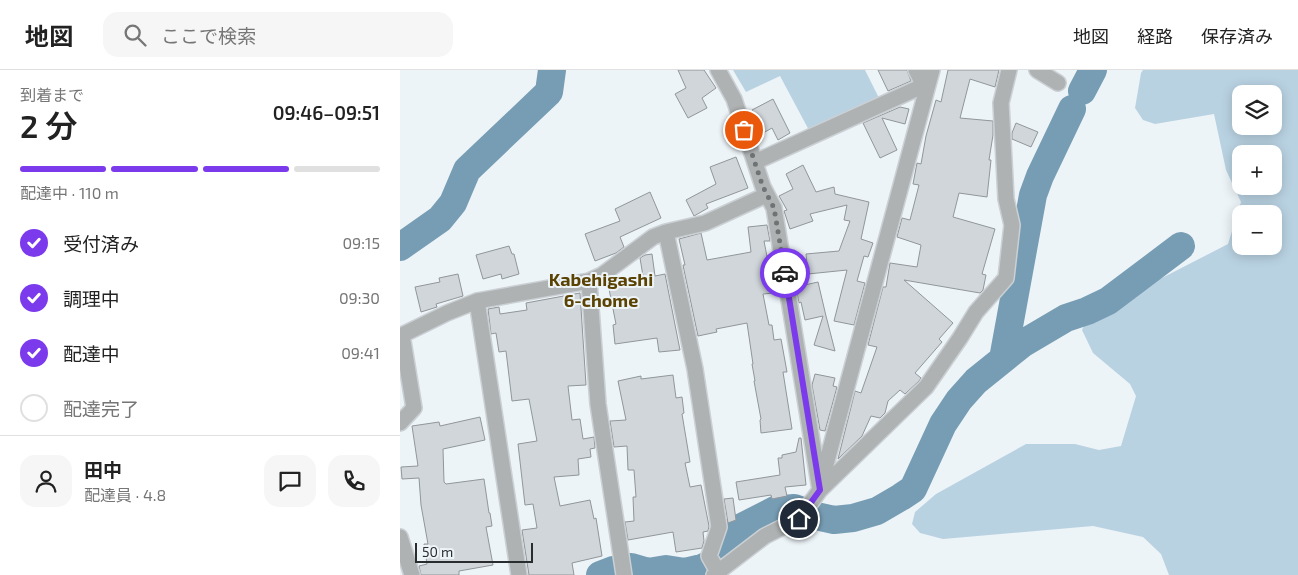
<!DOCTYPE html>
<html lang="ja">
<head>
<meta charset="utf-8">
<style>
	:root { --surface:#fff; --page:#f6f6f6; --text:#222; --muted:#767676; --line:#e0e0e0; --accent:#7c3aed }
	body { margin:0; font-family:"Exo 2","Noto Sans JP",sans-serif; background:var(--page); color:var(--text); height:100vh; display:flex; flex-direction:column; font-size:19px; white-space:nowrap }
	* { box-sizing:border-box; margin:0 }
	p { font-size:16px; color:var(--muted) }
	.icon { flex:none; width:28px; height:28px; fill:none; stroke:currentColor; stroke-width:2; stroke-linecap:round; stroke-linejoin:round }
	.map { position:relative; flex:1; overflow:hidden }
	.side { display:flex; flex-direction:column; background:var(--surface); width:400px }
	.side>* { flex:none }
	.buttons { position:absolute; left:832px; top:15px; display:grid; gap:10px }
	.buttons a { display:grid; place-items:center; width:50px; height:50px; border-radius:10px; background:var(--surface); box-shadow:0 2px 12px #0003; font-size:25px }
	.scale { position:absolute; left:15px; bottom:12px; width:118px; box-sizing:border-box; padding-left:5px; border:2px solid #2a2d2e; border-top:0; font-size:14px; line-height:18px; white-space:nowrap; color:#2a2d2e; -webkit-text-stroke:4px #edf4f8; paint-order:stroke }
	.pin { position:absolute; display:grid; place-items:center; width:42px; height:42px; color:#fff; margin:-21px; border:2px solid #fff; border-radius:50%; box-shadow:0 1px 5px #0007 }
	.courier { position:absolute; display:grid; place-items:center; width:50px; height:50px; margin:-25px; border:4px solid #7c3aed; border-radius:50%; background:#fff; color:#222; box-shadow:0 1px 6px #0007 }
	.head em { font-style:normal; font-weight:600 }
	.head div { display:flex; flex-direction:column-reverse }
	.head { display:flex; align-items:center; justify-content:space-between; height:85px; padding:0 20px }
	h1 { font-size:32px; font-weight:600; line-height:38px }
	.bar { display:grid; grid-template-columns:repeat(4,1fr); gap:8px 5px; align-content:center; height:60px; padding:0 20px }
	.bar i { height:6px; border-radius:4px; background:var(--line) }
	.bar .selected { background:var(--accent) }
	.bar p { grid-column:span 4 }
	.line { display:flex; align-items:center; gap:12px; padding:0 20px; border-top:1px solid var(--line) }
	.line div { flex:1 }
	.round { display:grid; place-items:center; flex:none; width:52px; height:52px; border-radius:15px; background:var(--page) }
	ol { padding:0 20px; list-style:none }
	li { display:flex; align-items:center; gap:15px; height:55px }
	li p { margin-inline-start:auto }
	li .icon { padding:5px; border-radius:50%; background:var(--accent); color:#fff; stroke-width:4 }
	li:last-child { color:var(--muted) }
	li i { width:28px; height:28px; border:2px solid var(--line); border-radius:50% }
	header { display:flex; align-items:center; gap:30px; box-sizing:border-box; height:70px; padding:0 25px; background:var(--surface); border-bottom:1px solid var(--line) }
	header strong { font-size:24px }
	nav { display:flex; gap:28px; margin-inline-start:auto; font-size:18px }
	.search { width:350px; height:45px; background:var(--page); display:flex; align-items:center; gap:12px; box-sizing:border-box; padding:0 18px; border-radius:15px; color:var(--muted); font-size:19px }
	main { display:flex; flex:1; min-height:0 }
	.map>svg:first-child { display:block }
	.green { fill:#b9d2e2; fill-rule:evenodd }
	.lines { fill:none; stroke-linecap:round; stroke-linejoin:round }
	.river { stroke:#779db4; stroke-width:28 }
	.building { fill:#d0d6da; stroke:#90969a }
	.street-casing { stroke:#cad0d4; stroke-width:18 }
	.street { stroke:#afb2b3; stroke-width:15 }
	.done { stroke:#6e7375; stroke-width:5; stroke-dasharray:0 9 }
	.route { stroke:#7c3aed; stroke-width:6 }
	.labels { text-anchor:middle; stroke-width:4; stroke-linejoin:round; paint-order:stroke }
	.neighbourhood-label { font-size:18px; font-weight:bold; fill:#5a4202; stroke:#edf4f8 }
</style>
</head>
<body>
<header>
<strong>地図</strong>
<div class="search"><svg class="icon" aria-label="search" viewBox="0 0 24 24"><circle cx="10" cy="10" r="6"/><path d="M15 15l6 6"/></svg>ここで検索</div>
<nav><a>地図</a><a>経路</a><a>保存済み</a></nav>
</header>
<main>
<section class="side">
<div class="head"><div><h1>2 分</h1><p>到着まで</p></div><em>09:46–09:51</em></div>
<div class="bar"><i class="selected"></i><i class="selected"></i><i class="selected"></i><i></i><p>配達中 · 110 m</p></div>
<ol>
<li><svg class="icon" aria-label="check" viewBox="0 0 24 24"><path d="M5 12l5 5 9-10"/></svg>受付済み<p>09:15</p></li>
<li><svg class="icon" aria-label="check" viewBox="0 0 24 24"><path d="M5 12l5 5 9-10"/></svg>調理中<p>09:30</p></li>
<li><svg class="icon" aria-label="check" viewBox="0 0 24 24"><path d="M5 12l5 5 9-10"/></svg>配達中<p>09:41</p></li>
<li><i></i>配達完了</li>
</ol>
<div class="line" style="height:90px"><a class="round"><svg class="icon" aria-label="person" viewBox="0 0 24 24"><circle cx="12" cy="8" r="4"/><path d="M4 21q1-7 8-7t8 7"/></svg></a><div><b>田中</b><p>配達員 · 4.8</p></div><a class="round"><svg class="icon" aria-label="chat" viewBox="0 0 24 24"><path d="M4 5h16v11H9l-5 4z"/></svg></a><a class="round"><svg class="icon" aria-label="phone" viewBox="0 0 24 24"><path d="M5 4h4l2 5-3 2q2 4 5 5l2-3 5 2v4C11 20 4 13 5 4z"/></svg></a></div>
</section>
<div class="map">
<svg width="898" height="505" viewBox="0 0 898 505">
	<rect width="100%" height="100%" fill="#edf4f8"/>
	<path class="green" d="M 333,0 L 465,0 L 479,28 L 411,64 L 380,6 L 346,22 Z
		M 743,0 L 898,0 L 898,505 L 769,505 L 761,484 L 743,467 L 693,456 L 543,469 L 520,463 L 512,454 L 515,442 L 536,424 L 626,374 L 675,374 L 699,380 L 721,376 L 736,326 L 730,314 L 693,283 L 682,260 L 688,246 L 828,174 L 841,132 L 826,100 L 814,44 L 755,54 L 743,50 L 735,38 L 741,3 ZM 841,24 L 874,24 L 874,56 L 841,56 ZM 841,84 L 874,84 L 874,116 L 841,116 ZM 841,144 L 874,144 L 874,176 L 841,176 Z"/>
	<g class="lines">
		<path class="river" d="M 682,21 L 693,0
			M 0,177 L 40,149 L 53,133 L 67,100 L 149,22 L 152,0
			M 603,289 L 633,125 L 640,106 L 672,39
			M 200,505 L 213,500 L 231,497 L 248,502 L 266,499 L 285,502 L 302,498 L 319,490 L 331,464 L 336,460 L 375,440 L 394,438 L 416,446 L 434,450 L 453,448 L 477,441 L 501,427 L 513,419 L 543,354 L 559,330 L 576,311 L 622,274 L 666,248 L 687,241 L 708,231 L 781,176"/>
	</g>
	<path class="building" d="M 278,0 L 304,0 L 316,18 L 302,28 L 307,38 L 288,48 L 275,24 L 286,18 Z
		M 478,0 L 507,0 L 511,11 L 488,21 Z
		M 548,0 L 599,0 L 595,17 L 570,9 L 560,48 L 593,51 L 593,65 L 589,90 L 591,90 L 587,127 L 559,123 L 553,147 L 595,159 L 582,204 L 586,205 L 583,220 L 580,223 L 504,210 L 553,253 L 539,269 L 542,272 L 515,303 L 521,308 L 519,311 L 505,324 L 500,320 L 488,331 L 485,343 L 480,348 L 471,346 L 462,366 L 438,389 L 455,321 L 461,323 L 477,277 L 468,275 L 483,217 L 486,217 L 490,193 L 517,197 L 521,175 L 497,167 L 502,148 L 510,150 L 519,115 L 513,114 L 517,93 L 521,94 L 526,66 L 536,30 L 541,32 Z
		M 373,29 L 390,63 L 378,70 L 372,58 L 363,63 L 352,40 Z
		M 500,37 L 509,39 L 505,54 L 482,48 L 497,80 L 480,88 L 463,53 Z
		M 616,53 L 638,62 L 631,77 L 612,69 L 612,63 Z
		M 336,87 L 348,118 L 306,134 L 308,138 L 294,146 L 286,130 L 316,114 L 310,97 Z
		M 403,95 L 416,122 L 434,117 L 435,124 L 469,132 L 461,169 L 473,173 L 468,187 L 464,186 L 457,211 L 465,213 L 454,255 L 434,251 L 447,200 L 408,204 L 406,184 L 439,181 L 450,151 L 444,150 L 447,135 L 410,144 L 413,151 L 390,159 L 384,141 L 387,140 L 379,126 L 393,119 L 386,104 Z
		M 250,122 L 261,148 L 220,167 L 224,177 L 216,183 L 195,191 L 185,164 L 220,151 L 215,139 Z
		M 367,155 L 370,171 L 364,171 L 374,223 L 363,224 L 369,255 L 372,255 L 374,270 L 381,269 L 387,302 L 383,302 L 392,359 L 361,363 L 360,350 L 361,349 L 354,311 L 355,311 L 352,294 L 353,294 L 347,253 L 316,259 L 317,262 L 298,266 L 284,200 L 283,195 L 285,195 L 279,169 L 301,163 L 307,190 L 351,182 L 348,157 Z
		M 109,176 L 112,184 L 114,184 L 119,204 L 102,209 L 101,204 L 83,209 L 76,185 Z
		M 252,184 L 255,206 L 265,204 L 280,280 L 259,282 L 257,268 L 215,274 L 213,255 L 216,254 L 208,214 L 243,206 L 240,188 L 245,185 Z
		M 58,204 L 63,226 L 36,234 L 37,237 L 21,242 L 15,217 L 40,212 L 39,208 Z
		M 418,212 L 426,246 L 435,281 L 414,275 L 423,246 L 405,250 L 401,232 L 399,233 L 396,217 Z
		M 180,223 L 186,315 L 168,316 L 172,350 L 180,349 L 183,369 L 194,367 L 195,378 L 190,379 L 191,387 L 178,389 L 179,405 L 154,407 L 160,436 L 190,430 L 194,449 L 196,448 L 202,486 L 172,493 L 174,505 L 129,505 L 122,460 L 137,458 L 133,434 L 125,435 L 118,374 L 137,371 L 129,329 L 112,331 L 106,281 L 99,282 L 96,263 L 91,264 L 88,239 L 99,237 L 100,244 L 127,240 L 126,233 Z
		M 415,304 L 435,308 L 433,316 L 437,317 L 425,361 L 420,360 L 412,315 Z
		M 273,305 L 276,328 L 282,327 L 284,343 L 282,344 L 290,392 L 285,393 L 290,417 L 301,415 L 309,456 L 308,461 L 303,462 L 304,471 L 302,478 L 276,482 L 273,462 L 228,470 L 225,452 L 234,451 L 233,427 L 236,427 L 234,400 L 228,400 L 227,376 L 214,377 L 210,351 L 226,350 L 218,311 L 241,306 L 241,309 Z
		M 80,347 L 85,370 L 43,379 L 44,412 L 46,414 L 84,409 L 89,443 L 90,443 L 92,456 L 86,457 L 93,495 L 59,501 L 59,505 L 21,505 L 19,496 L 27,494 L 24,474 L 28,474 L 21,435 L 19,408 L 2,409 L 1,397 L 18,396 L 12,356 L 39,352 L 40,356 Z
		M 399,368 L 401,368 L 406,415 L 385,417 L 387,426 L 372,429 L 371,425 L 339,430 L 336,412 L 380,405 L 378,388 L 382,388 L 382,385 L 396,382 Z
		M 333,428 L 336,450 L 328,453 L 324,429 Z"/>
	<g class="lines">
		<g class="street-casing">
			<path id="street" d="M 318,0 L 334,29 L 363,117 L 374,138 L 420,420
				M 516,0 L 521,10 L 527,14
				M 637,0 L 658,13
				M 355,92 L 527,14
				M 266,162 L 295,299 L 319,457 L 309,486 L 318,502
				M 189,211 L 198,334 L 224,505
				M 77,231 L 119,505
				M 0,266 L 47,243 L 77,231 L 189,211 L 202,205 L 253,167 L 266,162 L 305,153 L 362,127 L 366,123
				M 0,353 L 14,338 L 2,265
				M 421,413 L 532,0
				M 0,467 L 12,505
				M 314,505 L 365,466 L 399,449 L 420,420 L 526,317 L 560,268 L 576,242 L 606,208 L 612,155 L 606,129 L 601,33 L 609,0"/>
		</g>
		<use href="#street" class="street"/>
	</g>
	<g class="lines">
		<path class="done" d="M 344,60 L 363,117 L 374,138 L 385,203"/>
		<path class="route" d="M 385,203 L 420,420 L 399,449"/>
	</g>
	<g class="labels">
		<g class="neighbourhood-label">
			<text x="201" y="216">Kabehigashi<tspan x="201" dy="21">6-chome</tspan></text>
		</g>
	</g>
</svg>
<div class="buttons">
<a><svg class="icon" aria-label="layers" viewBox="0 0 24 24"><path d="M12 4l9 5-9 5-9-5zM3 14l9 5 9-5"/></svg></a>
<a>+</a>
<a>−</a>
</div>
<div class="scale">50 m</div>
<div class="pin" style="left:344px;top:60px;background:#ea580c"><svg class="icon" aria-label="bag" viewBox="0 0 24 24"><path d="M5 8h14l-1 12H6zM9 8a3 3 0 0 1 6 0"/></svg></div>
<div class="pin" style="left:399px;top:449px;background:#1f2937"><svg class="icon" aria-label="home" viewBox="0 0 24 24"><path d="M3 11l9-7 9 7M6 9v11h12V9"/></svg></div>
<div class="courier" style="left:385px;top:203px"><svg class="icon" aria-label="car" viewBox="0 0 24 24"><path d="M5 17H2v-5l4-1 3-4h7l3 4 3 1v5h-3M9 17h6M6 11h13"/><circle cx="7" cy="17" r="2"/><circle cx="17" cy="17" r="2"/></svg></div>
</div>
</main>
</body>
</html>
